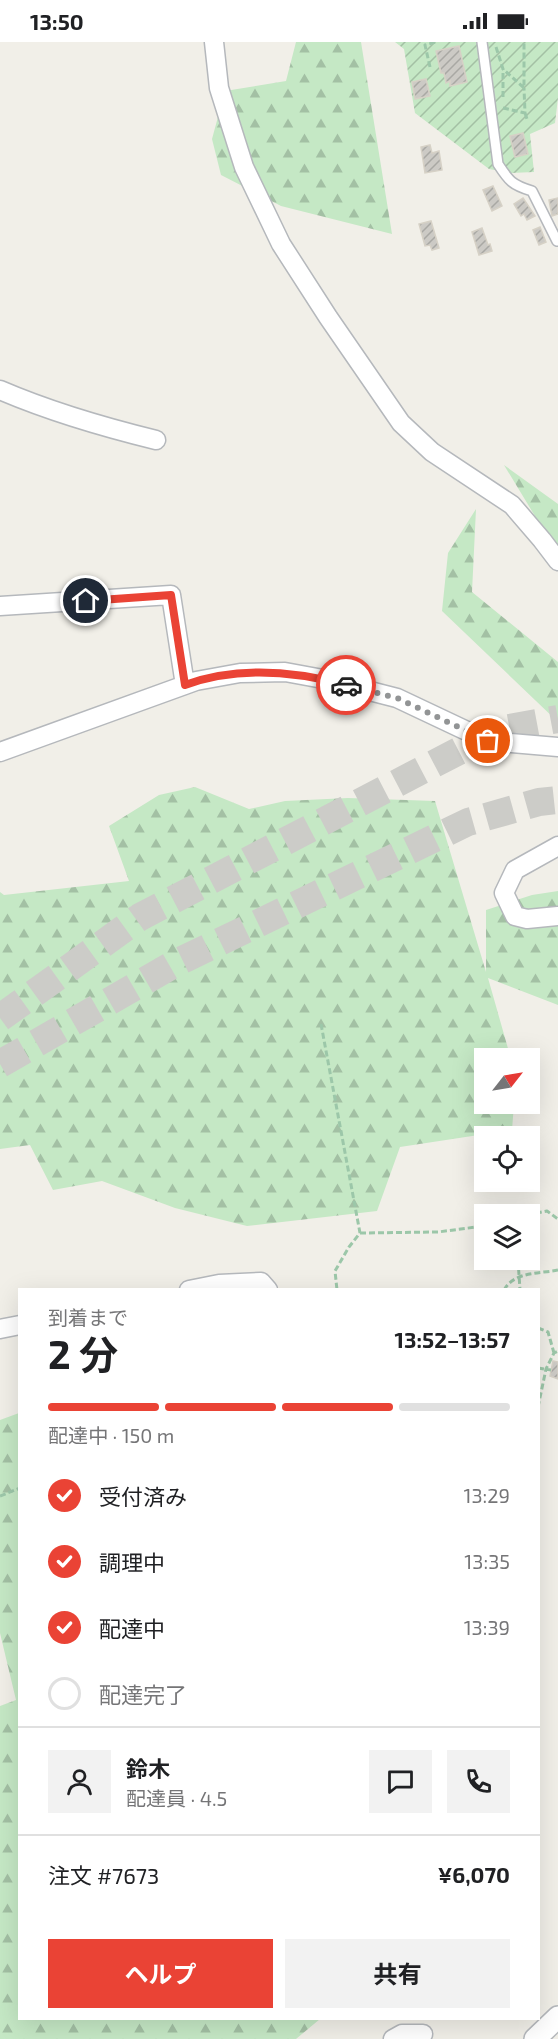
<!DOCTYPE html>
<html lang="ja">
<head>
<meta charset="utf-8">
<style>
	:root { --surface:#fff; --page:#f2f2f2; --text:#202124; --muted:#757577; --line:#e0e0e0; --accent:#ea4335 }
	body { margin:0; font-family:"Exo 2","Noto Sans JP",sans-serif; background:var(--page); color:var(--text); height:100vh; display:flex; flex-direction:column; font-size:22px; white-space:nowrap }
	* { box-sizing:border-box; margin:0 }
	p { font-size:20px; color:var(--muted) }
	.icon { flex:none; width:33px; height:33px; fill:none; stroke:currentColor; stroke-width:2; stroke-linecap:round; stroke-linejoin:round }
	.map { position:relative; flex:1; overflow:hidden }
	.side { position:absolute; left:18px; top:1246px; width:522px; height:732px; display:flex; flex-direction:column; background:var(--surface); border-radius:0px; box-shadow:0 6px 24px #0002 }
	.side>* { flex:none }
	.needle { width:39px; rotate:59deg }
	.tools { position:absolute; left:474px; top:1006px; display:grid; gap:12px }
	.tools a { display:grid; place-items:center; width:66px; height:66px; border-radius:0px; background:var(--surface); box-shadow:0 6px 24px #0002; font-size:30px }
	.pin { position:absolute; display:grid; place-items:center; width:51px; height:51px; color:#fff; margin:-26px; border:3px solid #fff; border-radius:50%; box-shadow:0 2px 6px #0007 }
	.courier { position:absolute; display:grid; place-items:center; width:60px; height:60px; margin:-30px; border:4px solid #ea4335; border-radius:50%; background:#fff; color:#222; box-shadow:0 2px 8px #0007 }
	.overview em { font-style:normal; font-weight:700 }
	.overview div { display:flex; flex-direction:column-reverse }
	.overview { display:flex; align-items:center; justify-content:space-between; height:102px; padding:0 30px }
	h1 { font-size:39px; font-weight:700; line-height:45px }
	.bar { display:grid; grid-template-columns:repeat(4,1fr); gap:9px 6px; align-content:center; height:72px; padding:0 30px }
	.bar i { height:8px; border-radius:4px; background:var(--line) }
	.bar .active { background:var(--accent) }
	.bar p { grid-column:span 4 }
	.line { display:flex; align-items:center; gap:15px; padding:0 30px; border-top:2px solid var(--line) }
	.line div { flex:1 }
	.round { display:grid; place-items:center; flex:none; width:63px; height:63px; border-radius:0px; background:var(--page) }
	ol { padding:0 30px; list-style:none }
	li { display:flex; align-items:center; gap:18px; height:66px }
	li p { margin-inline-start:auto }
	li .icon { padding:6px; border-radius:50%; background:var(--accent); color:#fff; stroke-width:4 }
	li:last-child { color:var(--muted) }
	li i { width:33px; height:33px; border:3px solid var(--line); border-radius:50% }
	.action { display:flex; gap:12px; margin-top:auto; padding:12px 30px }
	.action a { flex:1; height:69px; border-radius:0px; background:var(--accent); color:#fff; font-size:24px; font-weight:700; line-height:69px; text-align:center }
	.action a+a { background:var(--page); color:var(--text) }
	.status { display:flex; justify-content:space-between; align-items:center; height:42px; padding:0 30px; background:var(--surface); direction:ltr }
	.status svg { height:16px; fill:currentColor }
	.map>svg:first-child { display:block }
	.forest { fill:url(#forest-firs) }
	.garden { fill:url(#garden-furrows) }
	.building { fill:url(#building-hatch); stroke:#d6d1c6; stroke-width:1.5 }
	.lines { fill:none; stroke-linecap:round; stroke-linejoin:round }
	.trunk-tunnel { stroke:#ccccc8; stroke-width:28; stroke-dasharray:28 14; stroke-linecap:butt }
	.service-casing { stroke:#b5b8bc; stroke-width:12 }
	.minor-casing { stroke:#b5b8bc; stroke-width:21 }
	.tertiary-casing { stroke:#b5b8bc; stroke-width:24 }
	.path { stroke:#9cc7a9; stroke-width:3; stroke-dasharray:6 3; stroke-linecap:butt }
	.service { stroke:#fff; stroke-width:9 }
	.minor { stroke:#fff; stroke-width:18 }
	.tertiary { stroke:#fff; stroke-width:21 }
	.done { stroke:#929495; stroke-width:6; stroke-dasharray:0 10.8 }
	.route { stroke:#ea4335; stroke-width:8 }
</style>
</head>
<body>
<div class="status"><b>13:50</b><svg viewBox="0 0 49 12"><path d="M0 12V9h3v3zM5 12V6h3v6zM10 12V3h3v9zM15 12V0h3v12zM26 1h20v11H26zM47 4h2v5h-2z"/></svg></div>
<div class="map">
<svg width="558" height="1997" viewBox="0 0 558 1997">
	<defs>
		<pattern id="forest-firs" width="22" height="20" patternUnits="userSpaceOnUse" patternTransform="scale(1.5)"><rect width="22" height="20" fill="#c5e8c5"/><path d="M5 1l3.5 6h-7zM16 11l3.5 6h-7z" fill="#a3c0a4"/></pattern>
		<pattern id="garden-furrows" width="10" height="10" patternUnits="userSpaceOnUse" patternTransform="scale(1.5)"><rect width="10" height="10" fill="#c5e8c5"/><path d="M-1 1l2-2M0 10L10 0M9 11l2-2" fill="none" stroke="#a3c0a4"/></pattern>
		<pattern id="building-hatch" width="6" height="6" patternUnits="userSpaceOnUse" patternTransform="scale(1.5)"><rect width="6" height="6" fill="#cccac5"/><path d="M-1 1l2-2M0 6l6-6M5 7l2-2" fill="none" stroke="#a9a8a4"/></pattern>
	</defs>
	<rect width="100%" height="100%" fill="#f1efe8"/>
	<path class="forest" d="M 296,0 L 361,0 L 392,192 L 281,164 L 221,133 L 212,97 L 225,49 L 286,39 Z
		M 504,423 L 558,462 L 558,512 Z
		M 476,467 L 472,550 L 558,620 L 558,680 L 442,569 L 448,511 Z
		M 195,745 L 249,767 L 285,759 L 348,756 L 435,759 L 486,930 L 486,868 L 532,853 L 558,849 L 558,963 L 488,936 L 511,1017 L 484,1017 L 484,1062 L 514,1062 L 512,1088 L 400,1105 L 377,1169 L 247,1184 L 175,1166 L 102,1139 L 53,1148 L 30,1103 L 0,1107 L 0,850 L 4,853 L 129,839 L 109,784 L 159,753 Z
		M 19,1371 L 20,1977 L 320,1977 L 296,1997 L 0,1997 L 0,1664 L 16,1658 L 0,1591 L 0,1378 Z"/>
	<path class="garden" d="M 395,0 L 558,0 L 558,56 L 555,81 L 530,92 L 534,130 L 511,131 L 489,127 L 415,71 L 404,7 Z"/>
	<path class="building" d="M 459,4 L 467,40 L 450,44 L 450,39 L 446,41 L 444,31 L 441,31 L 436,9 Z
		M 426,37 L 430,54 L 415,57 L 412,40 Z
		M 523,91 L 528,112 L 515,115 L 510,94 Z
		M 430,103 L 432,111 L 439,109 L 442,128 L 425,131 L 421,105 Z
		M 493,144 L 502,164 L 492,169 L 483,148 Z
		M 523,156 L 535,174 L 527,178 L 524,172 L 521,174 L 514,162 Z
		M 558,156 L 558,172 L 552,174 L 549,158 Z
		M 431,179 L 439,206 L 432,208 L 430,203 L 425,204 L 419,182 Z
		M 540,185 L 546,200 L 539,203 L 533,188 Z
		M 482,186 L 488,203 L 490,202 L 492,209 L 479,213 L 472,190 Z
		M 553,1319 L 558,1320 L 558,1337 L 550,1334 Z"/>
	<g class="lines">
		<path class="trunk-tunnel" d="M 0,976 L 140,875 L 499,688 L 558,677
			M 0,1022 L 176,921 L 468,780 L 539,760 L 558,758"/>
		<g class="service-casing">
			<path id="service" d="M 482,0 L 498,122 C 509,139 512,143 532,149 L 557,199"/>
		</g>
		<g class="minor-casing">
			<path id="minor" d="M 214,0 L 219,46 L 244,125 L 281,202 L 328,275 L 401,381 L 432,410 L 512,463 L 542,498 L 558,519
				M 0,348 C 51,370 103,385 156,398
				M 0,564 L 171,553 L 185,643
				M 0,710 L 196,639 L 240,631 L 285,630 L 323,637 L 397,656 L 488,699 L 558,705
				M 558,804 L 515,828 L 504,851 L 515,874 L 527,877 L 558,874
				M 189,1248 L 219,1242 L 261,1240 L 268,1248
				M 0,1287 L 20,1283
				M 393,1997 L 402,1992 L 423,1992"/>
		</g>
		<g class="tertiary-casing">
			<path id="tertiary" d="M 535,1997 L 558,1975"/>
		</g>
		<path class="path" d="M 496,5 L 503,27 L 524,46 L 524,0
			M 430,25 L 425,3 L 436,0
			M 503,55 L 503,27
			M 503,66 L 525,71 L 524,46
			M 525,71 L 527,77
			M 321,982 L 360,1191 L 349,1205 L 335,1229 L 337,1248
			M 527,1173 L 547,1169 L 558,1177
			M 360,1191 L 438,1190 L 484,1184
			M 518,1218 L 520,1248
			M 504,1248 C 515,1229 539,1232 558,1228
			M 538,1286 L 548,1290 L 554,1311
			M 538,1326 L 551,1328
			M 538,1365 L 546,1327 L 554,1311 L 558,1309
			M 0,1454 L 20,1446"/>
		<use href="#service" class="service"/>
		<use href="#minor" class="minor"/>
		<use href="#tertiary" class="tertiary"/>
	</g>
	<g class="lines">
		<path class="done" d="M 346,643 L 397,656 L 488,699"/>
		<path class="route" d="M 86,559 L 171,553 L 185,643 C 237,624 294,629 346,643"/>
	</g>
</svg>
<div class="tools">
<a><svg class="needle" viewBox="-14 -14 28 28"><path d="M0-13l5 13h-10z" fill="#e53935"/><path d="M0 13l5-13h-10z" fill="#757577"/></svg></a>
<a><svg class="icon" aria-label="locate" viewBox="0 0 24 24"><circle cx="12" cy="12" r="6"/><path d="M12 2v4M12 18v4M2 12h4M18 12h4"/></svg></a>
<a><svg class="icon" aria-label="layers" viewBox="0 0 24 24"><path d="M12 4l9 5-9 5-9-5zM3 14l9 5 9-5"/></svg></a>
</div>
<div class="pin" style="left:488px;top:699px;background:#ea580c"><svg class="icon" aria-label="bag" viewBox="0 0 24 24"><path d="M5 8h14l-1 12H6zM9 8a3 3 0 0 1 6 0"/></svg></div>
<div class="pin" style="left:86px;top:559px;background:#1f2937"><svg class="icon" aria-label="home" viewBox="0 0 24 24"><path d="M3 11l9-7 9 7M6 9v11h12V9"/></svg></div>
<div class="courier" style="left:346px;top:643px"><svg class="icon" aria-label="car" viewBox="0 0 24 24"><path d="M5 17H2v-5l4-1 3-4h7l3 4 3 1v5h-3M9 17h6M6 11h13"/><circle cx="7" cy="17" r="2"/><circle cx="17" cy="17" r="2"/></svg></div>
<section class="side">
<div class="overview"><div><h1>2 分</h1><p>到着まで</p></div><em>13:52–13:57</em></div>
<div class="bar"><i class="active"></i><i class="active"></i><i class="active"></i><i></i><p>配達中 · 150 m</p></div>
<ol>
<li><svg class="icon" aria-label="check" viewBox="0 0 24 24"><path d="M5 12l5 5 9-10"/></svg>受付済み<p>13:29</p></li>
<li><svg class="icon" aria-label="check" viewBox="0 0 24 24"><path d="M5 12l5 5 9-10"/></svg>調理中<p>13:35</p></li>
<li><svg class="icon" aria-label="check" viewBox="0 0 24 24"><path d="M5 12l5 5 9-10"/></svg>配達中<p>13:39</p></li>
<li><i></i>配達完了</li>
</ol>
<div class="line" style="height:108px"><a class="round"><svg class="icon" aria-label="person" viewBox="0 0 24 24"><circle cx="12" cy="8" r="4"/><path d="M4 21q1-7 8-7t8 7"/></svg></a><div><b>鈴木</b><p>配達員 · 4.5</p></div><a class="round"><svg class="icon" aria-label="chat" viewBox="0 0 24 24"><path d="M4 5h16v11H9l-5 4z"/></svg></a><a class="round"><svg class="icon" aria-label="phone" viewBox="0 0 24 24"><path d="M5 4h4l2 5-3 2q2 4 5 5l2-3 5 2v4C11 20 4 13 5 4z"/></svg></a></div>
<div class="line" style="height:78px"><div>注文 #7673</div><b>¥6,070</b></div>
<div class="action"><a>ヘルプ</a><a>共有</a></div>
</section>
</div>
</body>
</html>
